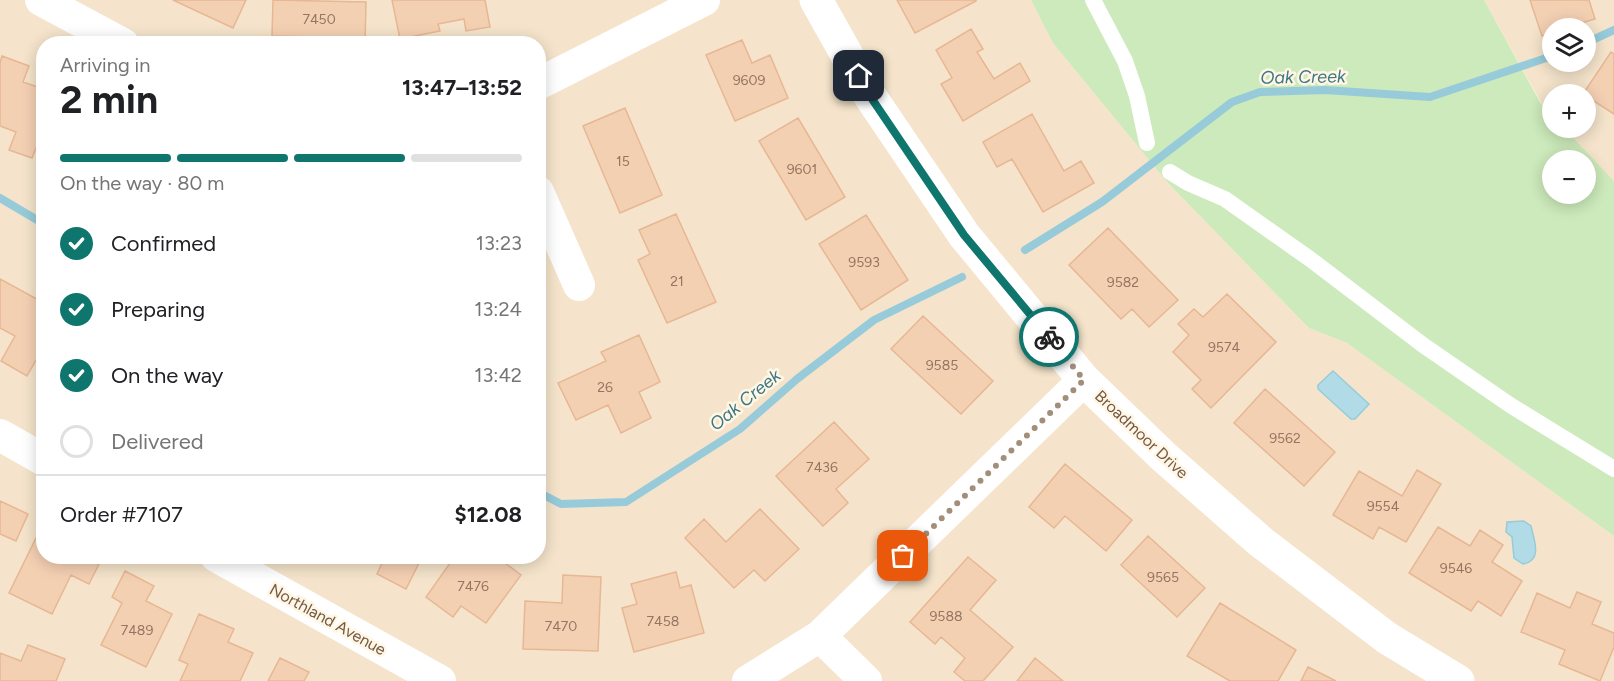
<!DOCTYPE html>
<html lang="en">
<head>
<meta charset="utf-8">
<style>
	:root { --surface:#fff; --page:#f6f6f6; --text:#202124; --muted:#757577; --line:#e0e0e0; --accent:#0f766e }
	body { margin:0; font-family:Figtree,sans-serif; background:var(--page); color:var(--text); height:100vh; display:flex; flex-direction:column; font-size:22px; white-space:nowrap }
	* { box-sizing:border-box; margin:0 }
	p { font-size:20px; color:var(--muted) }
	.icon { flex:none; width:33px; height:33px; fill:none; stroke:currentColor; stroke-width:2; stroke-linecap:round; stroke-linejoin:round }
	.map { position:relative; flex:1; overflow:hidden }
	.panel { position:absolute; left:36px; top:36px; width:510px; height:528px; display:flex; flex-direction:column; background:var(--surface); border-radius:24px; box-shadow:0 3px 15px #0003 }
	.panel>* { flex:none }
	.controls { position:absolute; left:1542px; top:18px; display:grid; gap:12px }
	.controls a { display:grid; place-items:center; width:54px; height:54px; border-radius:50%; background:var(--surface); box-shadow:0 3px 15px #0003; font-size:30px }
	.pin { position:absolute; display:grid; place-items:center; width:51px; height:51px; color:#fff; margin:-26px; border-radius:12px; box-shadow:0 3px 9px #0006 }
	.courier { position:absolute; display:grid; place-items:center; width:60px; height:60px; margin:-30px; border:4px solid #0f766e; border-radius:50%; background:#fff; color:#222; box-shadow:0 2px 8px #0007 }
	.head em { font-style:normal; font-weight:700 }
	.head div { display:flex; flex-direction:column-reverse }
	.head { display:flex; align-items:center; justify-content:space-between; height:102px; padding:0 24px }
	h1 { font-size:39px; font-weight:700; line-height:45px }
	.bar { display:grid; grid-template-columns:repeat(4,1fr); gap:9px 6px; align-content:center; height:72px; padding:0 24px }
	.bar i { height:8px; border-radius:4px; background:var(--line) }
	.bar .active { background:var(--accent) }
	.bar p { grid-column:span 4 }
	.line { display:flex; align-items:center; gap:15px; padding:0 24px; border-top:2px solid var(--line) }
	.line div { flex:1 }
	ol { padding:0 24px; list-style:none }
	li { display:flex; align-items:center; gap:18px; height:66px }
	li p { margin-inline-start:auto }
	li .icon { padding:6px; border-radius:50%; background:var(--accent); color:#fff; stroke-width:4 }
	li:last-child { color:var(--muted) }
	li i { width:33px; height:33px; border:3px solid var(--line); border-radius:50% }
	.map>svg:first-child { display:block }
	.residential { fill:#f5e4cb; fill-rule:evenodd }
	.green { fill:#cceabb; fill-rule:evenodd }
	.water { fill:#b1dce7; stroke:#97cbd9; stroke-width:1.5 }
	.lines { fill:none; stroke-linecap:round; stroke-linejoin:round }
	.stream { stroke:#97cbd9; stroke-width:8 }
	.building { fill:#f4d0b3; stroke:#e7b793; stroke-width:1.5 }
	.lane { stroke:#fff; stroke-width:16 }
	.street { stroke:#fff; stroke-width:32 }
	.secondary { stroke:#fff; stroke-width:33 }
	.done { stroke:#a38e7a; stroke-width:6; stroke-dasharray:0 10.8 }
	.route { stroke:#0f766e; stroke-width:8 }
	.labels { text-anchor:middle; stroke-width:5; stroke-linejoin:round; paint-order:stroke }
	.number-label { font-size:14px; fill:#937660 }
	.street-label { font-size:16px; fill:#735845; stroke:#fff6e4 }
	.water-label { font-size:18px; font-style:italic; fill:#3d7888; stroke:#fff6e4 }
</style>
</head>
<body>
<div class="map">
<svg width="1614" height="681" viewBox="0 0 1614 681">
	<rect width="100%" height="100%" fill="#fdf2dd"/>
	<path class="residential" d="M 0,0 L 1031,0 L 1053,43 L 1168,183 L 1309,328 L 1347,343 L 1614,536 L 1614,681 L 0,681 ZM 44,44 L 538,44 L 538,556 L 44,556 Z
		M 1484,0 L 1614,0 L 1614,181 L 1564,128 L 1586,128 L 1586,94 L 1552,94 L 1552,116 L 1542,104 ZM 1552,28 L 1586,28 L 1586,62 L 1552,62 Z"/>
	<path class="green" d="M 1031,0 L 1484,0 L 1541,104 L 1552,116 L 1552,128 L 1564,128 L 1614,181 L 1614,536 L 1347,343 L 1309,328 L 1168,183 L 1053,43 ZM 1552,160 L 1586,160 L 1586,194 L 1552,194 Z"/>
	<path class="water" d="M 1333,371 L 1369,404 L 1355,419 L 1351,419 L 1318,389 L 1318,385 Z
		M 1524,521 L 1531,526 C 1534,540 1543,561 1523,564 L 1514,558 L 1512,537 L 1506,532 L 1507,522 Z"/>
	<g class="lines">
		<path class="stream" d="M 1586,43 L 1614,30
			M 0,198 L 44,224
			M 1025,250 L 1102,202 L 1232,102 L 1260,92 L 1325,90 L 1430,97 L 1552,56
			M 538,492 L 561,504 L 626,502 L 740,429 L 797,379 L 874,320 L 962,277"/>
	</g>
	<path class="building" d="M 173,0 L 246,0 L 233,28 Z
		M 273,0 L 366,2 L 365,44 L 315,44 L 315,37 L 272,36 Z
		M 392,0 L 485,0 L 490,27 L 466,31 L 464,19 L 438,24 L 440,31 L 400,39 Z
		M 897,0 L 976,0 L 976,1 L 915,33 Z
		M 1530,0 L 1589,0 L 1595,19 L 1564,28 L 1552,28 L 1552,32 L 1542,36 Z
		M 971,29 L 983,49 L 977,52 L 994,79 L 1020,63 L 1030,81 L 963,121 L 941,84 L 952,78 L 936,50 Z
		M 742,40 L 752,63 L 770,55 L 788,98 L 735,121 L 706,55 Z
		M 1611,52 L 1614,54 L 1614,114 L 1583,94 Z
		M 2,56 L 29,66 L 23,82 L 44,89 L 44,128 L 32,158 L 9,150 L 16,132 L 0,126 L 0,63 Z
		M 625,108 L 662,195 L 620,213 L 583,126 Z
		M 1032,114 L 1064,171 L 1081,161 L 1094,183 L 1043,212 L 1012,159 L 997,167 L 983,142 Z
		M 798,118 L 845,197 L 806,220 L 759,141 Z
		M 676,214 L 716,302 L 667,323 L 638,260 L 650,254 L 639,230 Z
		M 866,215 L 908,280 L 861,310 L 819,244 Z
		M 1108,228 L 1178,300 L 1149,327 L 1132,309 L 1121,319 L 1069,265 Z
		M 0,279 L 44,303 L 44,346 L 27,376 L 1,361 L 15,336 L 0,328 Z
		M 1227,294 L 1276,342 L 1211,408 L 1192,389 L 1201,380 L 1173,352 L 1189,335 L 1178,324 L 1194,309 L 1203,317 Z
		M 923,316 L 993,381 L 961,414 L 891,349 Z
		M 639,335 L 660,382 L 639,392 L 651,418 L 621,433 L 608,405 L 576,420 L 558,383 L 606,361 L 601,352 Z
		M 1265,389 L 1335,452 L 1304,486 L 1234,423 Z
		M 834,422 L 869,459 L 836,489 L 848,503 L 823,526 L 776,476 Z
		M 1065,464 L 1132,520 L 1106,551 L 1065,516 L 1054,528 L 1029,507 Z
		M 1417,470 L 1441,484 L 1406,542 L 1379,527 L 1373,539 L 1333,515 L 1359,471 L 1402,496 Z
		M 0,501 L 28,514 L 16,541 L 0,534 Z
		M 760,509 L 799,549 L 765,581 L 754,570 L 734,588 L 685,538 L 704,519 L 726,542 Z
		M 1438,527 L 1470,546 L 1480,530 L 1503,545 L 1492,562 L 1522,581 L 1501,616 L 1478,601 L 1471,611 L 1409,573 Z
		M 38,534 L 44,536 L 44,556 L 102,558 L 89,584 L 71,575 L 52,614 L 9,593 Z
		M 1148,536 L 1205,588 L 1177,617 L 1121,565 Z
		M 368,556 L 407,556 L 419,563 L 406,589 L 377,574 L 382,563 Z
		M 455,556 L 496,556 L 521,575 L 486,623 L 461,606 L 453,617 L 426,597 Z
		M 968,557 L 996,580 L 970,610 L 1013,647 L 983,681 L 965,681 L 954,672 L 965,658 L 941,637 L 935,644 L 910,622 Z
		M 125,571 L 154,586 L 146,601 L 172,614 L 146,667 L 101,645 L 122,603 L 112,597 Z
		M 676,572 L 680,588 L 691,585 L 704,633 L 634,652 L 622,608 L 637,604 L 631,584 Z
		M 563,575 L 601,577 L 598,651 L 523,649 L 525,601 L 562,603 Z
		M 1577,592 L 1601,602 L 1592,624 L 1614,633 L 1614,647 L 1600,681 L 1559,664 L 1565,650 L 1521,632 L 1537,593 L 1570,608 Z
		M 1220,603 L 1296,650 L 1278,681 L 1230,681 L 1187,656 Z
		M 199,614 L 234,629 L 228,642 L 253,653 L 240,681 L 180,681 L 188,664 L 179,660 Z
		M 28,645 L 65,659 L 56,681 L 0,681 L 0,653 L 21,661 Z
		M 280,658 L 309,672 L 304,681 L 268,681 Z
		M 1035,658 L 1063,681 L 1017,681 Z
		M 1308,667 L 1336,681 L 1301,681 Z"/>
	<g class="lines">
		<path class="lane" d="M 1093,0 L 1125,61 L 1137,96 L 1147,143
			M 1170,172 L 1188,183 L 1225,199 L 1310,259 L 1423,345 L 1510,405 L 1614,469"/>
		<path class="street" d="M 41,0 L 123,44
			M 538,84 L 704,0
			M 538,192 L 579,285
			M 0,435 L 44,460
			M 216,556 L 440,681
			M 820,636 L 866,681
			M 748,681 L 820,636 L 1084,380"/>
		<path class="secondary" d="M 816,0 L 870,96 L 964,235 L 1084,380 L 1164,457 L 1261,542 L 1387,638 L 1458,681"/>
	</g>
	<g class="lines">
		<path class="done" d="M 903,556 L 1084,380 L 1049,337"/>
		<path class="route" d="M 859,76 L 870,96 L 964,235 L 1049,337"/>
	</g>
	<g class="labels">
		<g class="number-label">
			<text x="319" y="24">7450</text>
			<text x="749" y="85">9609</text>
			<text x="623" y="166">15</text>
			<text x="802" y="174">9601</text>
			<text x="864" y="267">9593</text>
			<text x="677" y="286">21</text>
			<text x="1123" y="287">9582</text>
			<text x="1224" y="352">9574</text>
			<text x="942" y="370">9585</text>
			<text x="605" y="392">26</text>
			<text x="1285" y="443">9562</text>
			<text x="822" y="472">7436</text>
			<text x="1383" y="511">9554</text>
			<text x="1456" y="573">9546</text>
			<text x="1163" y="582">9565</text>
			<text x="473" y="591">7476</text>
			<text x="946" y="621">9588</text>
			<text x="663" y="626">7458</text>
			<text x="561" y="631">7470</text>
			<text x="137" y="635">7489</text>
		</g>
		<g class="street-label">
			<text transform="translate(1142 434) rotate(43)" y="6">Broadmoor Drive</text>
			<text transform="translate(328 619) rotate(29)" y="6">Northland Avenue</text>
		</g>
		<g class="water-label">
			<text transform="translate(1303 77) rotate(-1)" y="6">Oak Creek</text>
			<text transform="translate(745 400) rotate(-39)" y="6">Oak Creek</text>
		</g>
	</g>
</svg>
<div class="controls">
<a><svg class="icon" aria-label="layers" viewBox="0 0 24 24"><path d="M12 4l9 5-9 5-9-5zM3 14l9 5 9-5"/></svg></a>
<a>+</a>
<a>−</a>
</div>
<div class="pin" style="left:903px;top:556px;background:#ea580c"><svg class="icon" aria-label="bag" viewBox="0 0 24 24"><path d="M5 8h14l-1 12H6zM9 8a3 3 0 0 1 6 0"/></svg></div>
<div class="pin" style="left:859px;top:76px;background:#1f2937"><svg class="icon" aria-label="home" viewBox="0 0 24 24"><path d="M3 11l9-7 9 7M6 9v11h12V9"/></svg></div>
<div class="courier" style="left:1049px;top:337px"><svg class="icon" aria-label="bike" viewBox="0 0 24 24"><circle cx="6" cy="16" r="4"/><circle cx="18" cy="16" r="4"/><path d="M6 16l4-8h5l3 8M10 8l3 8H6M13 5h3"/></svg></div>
<section class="panel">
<div class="head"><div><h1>2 min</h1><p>Arriving in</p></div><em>13:47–13:52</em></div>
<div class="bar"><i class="active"></i><i class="active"></i><i class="active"></i><i></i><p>On the way · 80 m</p></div>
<ol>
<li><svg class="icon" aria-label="check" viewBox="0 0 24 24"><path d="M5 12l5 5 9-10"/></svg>Confirmed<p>13:23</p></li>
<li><svg class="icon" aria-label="check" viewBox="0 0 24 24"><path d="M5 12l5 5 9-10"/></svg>Preparing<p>13:24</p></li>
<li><svg class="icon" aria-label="check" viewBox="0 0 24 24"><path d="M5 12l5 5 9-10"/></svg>On the way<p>13:42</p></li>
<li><i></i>Delivered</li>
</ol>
<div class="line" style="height:78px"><div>Order #7107</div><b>$12.08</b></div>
</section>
</div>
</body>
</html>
